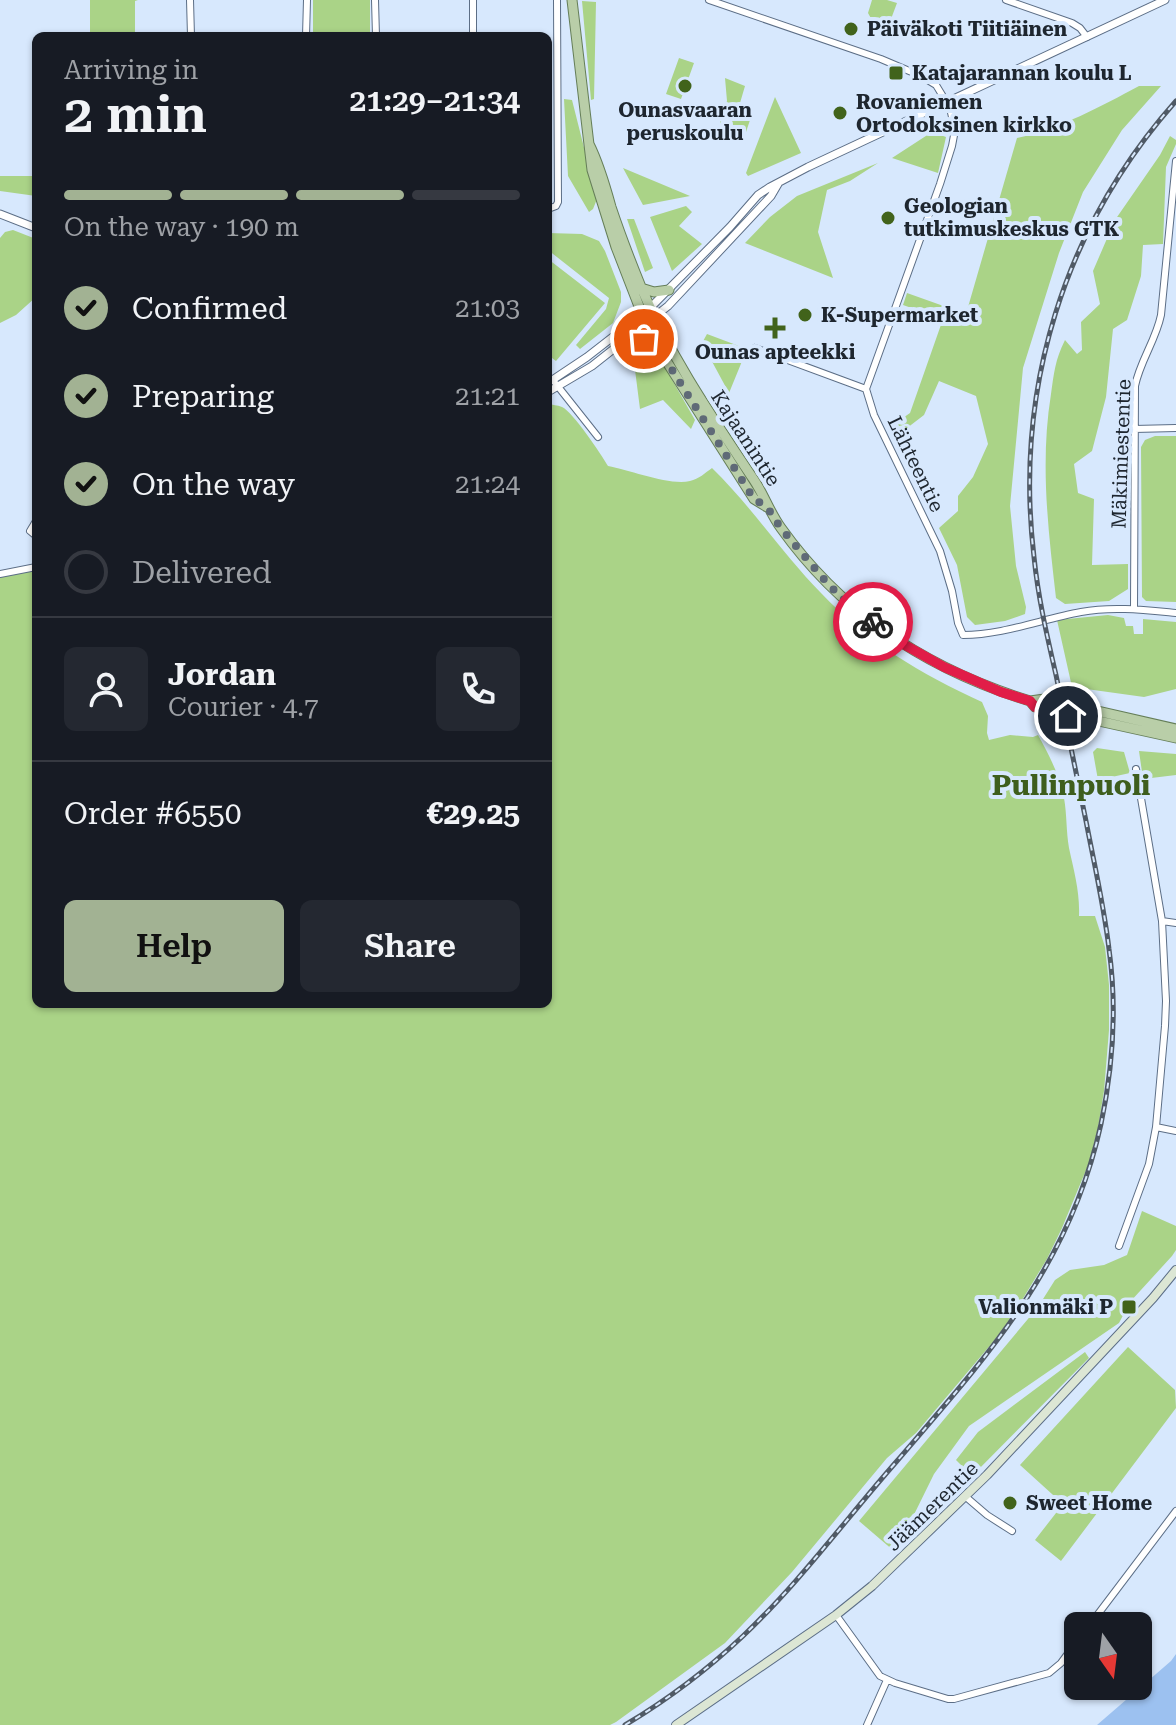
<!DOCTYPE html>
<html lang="en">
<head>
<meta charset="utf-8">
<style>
	:root { --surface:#171b24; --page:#242831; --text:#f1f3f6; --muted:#9ea1a6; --line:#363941; --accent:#a2b293 }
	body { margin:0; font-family:"Roboto Serif",serif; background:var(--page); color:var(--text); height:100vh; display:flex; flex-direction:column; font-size:30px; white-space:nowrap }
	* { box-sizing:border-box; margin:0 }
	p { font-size:26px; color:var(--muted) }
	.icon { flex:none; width:44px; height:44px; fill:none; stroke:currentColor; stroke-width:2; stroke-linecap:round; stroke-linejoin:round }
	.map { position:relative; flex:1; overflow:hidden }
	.drawer { position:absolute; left:32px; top:32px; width:520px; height:976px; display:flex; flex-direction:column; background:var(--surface); border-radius:12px; box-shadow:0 2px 6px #0004 }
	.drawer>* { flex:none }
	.needle { width:52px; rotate:166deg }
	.fabs { position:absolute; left:1064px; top:1612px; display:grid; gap:16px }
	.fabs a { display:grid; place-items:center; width:88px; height:88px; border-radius:12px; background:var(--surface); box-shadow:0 2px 6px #0004; font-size:40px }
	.pin { position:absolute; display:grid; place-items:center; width:68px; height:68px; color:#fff; margin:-34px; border:4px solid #fff; border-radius:50%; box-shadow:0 2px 8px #0007 }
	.courier { position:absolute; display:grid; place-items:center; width:80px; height:80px; margin:-40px; border:6px solid #e11d48; border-radius:50%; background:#fff; color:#222; box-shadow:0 2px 10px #0007 }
	.overview em { font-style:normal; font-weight:600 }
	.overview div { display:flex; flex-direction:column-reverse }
	.overview { display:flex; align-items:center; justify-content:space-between; height:136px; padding:0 32px }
	h1 { font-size:52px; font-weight:600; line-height:60px }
	.bar { display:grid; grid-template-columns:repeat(4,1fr); gap:12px 8px; align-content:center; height:96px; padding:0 32px }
	.bar i { height:10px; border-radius:6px; background:var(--line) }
	.bar .current { background:var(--accent) }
	.bar p { grid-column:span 4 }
	.line { display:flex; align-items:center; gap:20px; padding:0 32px; border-top:2px solid var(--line) }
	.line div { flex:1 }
	.round { display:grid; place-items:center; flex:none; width:84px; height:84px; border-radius:12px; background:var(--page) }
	ol { padding:0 32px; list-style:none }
	li { display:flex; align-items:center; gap:24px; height:88px }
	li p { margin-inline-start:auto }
	li .icon { padding:8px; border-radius:50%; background:var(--accent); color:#111; stroke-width:4 }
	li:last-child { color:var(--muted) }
	li i { width:44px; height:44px; border:4px solid var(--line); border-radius:50% }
	.action { display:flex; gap:16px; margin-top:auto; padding:16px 32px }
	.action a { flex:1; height:92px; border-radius:12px; background:var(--accent); color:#111; font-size:32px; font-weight:600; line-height:92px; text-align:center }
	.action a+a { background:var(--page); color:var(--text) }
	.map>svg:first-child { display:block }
	.green { fill:#aad387 }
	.water { fill:#9cc1f0 }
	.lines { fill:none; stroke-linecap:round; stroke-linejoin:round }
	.minor-casing { stroke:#5c6e86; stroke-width:8 }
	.tertiary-casing { stroke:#5c6e86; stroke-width:9 }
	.secondary-casing { stroke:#5c6e86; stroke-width:10 }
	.primary-casing { stroke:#657e58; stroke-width:11 }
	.minor { stroke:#fff; stroke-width:6 }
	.tertiary { stroke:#fff; stroke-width:7 }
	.secondary { stroke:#dce6d4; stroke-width:8 }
	.primary { stroke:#b9cea8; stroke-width:9 }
	.rail-casing { stroke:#505a66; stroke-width:5 }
	.rail { stroke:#d7e8fd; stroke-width:2; stroke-dasharray:6; stroke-linecap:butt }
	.done { stroke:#5f6a77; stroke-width:8; stroke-dasharray:0 14.4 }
	.route { stroke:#e11d48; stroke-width:10 }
	.poi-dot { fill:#41631b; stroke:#d7e8fd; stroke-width:3 }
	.labels { text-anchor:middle; stroke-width:8; stroke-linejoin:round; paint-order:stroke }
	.poi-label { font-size:20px; font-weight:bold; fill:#1e262f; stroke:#d7e8fd; text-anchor:start }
	.street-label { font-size:20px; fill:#1e262f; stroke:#d7e8fd }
	.district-label { font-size:28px; font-weight:bold; fill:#3e5e1d; stroke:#d7e8fd }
</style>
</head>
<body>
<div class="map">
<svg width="1176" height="1725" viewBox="0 0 1176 1725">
	<rect width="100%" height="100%" fill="#d7e8fd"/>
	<path class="green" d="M 90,0 L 138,0 L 135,1 L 135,36 L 90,36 Z
		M 313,0 L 370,0 L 370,36 L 313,36 Z
		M 872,0 L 887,0 L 897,3 L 888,27 L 873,22 L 868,13 Z
		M 582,1 L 596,2 L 594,99 L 591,100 Z
		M 679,58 L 694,63 L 681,99 L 666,94 Z
		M 725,78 L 745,86 L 740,103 L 751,117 L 746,132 L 720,123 L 727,101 Z
		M 1139,86 L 1161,86 L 1122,130 L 1083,192 L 1059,253 L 1023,368 L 1010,506 L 1016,566 L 1026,607 L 1025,614 L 1005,621 L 975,625 L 967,617 L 957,565 L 939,528 L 958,511 L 958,496 L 973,477 L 988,444 L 976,396 L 939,381 L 924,415 L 894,438 L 890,427 L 910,413 L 943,319 L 903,305 L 907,293 L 966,314 L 1017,138 C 1059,129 1102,106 1139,86 Z
		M 775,97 L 801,153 L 748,176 L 746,173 Z
		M 564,99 L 572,100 L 597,199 L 593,209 L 589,212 L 568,176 Z
		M 932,132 L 946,137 L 938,173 L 892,158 Z
		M 1170,136 L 1176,140 L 1176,144 L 1166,167 L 1163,244 L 1143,245 L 1141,276 L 1127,320 L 1113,329 L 1106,397 L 1092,451 L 1074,464 L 1078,493 L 1094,499 L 1092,565 L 1128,564 L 1128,589 L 1109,601 L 1065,604 L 1056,598 C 1048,529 1040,462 1051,394 C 1054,373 1055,360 1065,340 L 1077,354 L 1082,350 L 1081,322 L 1100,304 L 1093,271 L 1115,220 L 1160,155 Z
		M 878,163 L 850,181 L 827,190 L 818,232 L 833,278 L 745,243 L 770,217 L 797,196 Z
		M 623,168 L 690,196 L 643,205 Z
		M 0,176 L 36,176 L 36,196 L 0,191 Z
		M 686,206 L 692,212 L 679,226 L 702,244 L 672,271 L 650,217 Z
		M 627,219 L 634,219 L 653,268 L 645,272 Z
		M 13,230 L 36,239 L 36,297 L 16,315 L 0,323 L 0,238 L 5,232 Z
		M 548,233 L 582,234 L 599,241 L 605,251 L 621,292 L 621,302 L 613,323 L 580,349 L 576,345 L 606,309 L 609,298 L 548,250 Z
		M 548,259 L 605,303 L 556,361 L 548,355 Z
		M 707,334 L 747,349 L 729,393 L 702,343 Z
		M 645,356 L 659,357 L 695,420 L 691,429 L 663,400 L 640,409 L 634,362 Z
		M 548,404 C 553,405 557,405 562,407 C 573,412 601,454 608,466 C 630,470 670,486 690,481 C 699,479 705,473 712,468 C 751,506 782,553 821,593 C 869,643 919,673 982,702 L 988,716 L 987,733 L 989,740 L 1010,735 L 1033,737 L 1038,735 C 1049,755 1060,776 1064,798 C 1067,815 1066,831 1069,848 C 1074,871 1080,892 1079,916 L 1095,916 L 1105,947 L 1109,985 L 1109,1030 L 1104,1091 L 1098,1128 L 1089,1163 L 1062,1228 L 1047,1259 L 1013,1315 L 993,1342 L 916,1433 L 887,1458 L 792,1572 L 725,1643 L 616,1722 L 610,1725 L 0,1725 L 0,574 L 36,567 L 36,1004 L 548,1004 Z
		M 1155,436 L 1176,436 L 1176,602 L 1146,601 L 1142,597 L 1141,447 L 1145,440 Z
		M 1108,615 L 1124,618 L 1126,626 L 1133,626 L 1134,634 L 1143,634 L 1143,619 L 1176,622 L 1176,689 L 1144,697 L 1072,687 L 1057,620 Z
		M 1097,748 L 1124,752 L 1130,773 L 1098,780 L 1093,752 Z
		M 1139,751 L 1176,754 L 1176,775 L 1143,779 Z
		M 1142,1211 L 1176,1226 L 1176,1250 L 1172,1256 L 1130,1302 L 1119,1323 L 969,1426 L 934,1474 L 902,1539 L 894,1551 L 859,1521 L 1038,1307 L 1055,1280 L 1070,1270 L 1104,1265 L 1127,1255 Z
		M 1128,1347 L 1175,1390 L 1176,1408 L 1061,1561 L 1035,1540 L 1063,1504 L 1020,1465 Z
		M 1085,1352 L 1089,1358 L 972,1476 L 956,1460 L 978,1432 Z"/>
	<path class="water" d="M 1176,1654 L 1176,1725 L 1097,1725 L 1171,1661 Z"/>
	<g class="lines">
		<g class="minor-casing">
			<path id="minor" d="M 190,0 L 191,36
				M 375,0 L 376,36
				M 709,0 L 881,59 L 921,76 L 936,85 L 950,108 L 955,130 L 952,146 L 940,184 L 866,389 L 874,415 L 940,551 L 952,591 L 958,623 L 963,635 C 1003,635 1042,619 1081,612 C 1112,606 1145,610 1176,613
				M 1006,0 L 1072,23 L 1080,28 L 1087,37
				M 306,36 L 307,0
				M 473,36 L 473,0
				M 548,209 L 556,206 L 558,202 L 557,0
				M 755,348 L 866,389
				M 556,384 L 598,437
				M 1134,429 L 1176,428
				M 36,521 L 30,531 L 36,536
				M 0,574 L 36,567
				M 1134,609 L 1135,386 C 1140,361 1156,340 1161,315 L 1176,161
				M 1162,921 L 1176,923
				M 1156,1127 L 1176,1131
				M 1119,1246 L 1149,1164 L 1156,1127 L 1165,1026 L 1166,1001 L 1162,921 L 1136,769
				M 966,1497 L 987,1515 L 1012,1531
				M 836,1615 L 880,1676 L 895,1683 L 948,1699 L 954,1699 L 1049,1673 L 1061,1663 L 1078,1640
				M 1089,1626 L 1176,1511
				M 867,1725 L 887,1680"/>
		</g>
		<g class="tertiary-casing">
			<path id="tertiary" d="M 0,214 L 36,228
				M 548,383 L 587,357 L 650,308 L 730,227 L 758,195 L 770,187 L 808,167 L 1165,0
				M 548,392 L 592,366 L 668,306 L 771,196 L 778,184"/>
		</g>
		<g class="secondary-casing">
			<path id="secondary" d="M 676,1725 L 836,1615 L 872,1586 L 987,1475 L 1153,1298 L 1176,1270"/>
		</g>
		<g class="primary-casing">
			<path id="primary" d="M 572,0 L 592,170 L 616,247 L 642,314 L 660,351 L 754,499 L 767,507
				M 589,144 C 599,164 605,185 611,207 C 620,234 630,260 641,287 C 670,356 712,417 754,480 C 764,495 770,513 781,528 C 843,615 929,670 1030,701 L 1035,707 L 1176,738
				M 641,288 L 654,292 L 669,290
				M 616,346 L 644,339 L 657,348
				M 1030,701 L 1045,699 L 1176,729"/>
		</g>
		<use href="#minor" class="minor"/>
		<use href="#tertiary" class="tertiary"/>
		<use href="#secondary" class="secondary"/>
		<use href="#primary" class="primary"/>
		<g class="rail-casing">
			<path id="rail" d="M 625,1725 C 667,1700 707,1670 743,1636 C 799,1583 846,1519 897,1461 C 988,1355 1070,1266 1101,1124 C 1113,1067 1117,1006 1109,949 C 1104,906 1094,863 1086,821 C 1076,772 1066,724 1056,675 C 1047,636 1038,597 1034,557 C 1014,389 1064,227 1176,101"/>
		</g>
		<use href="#rail" class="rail"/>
	</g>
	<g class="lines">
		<path class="done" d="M 644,339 L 660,351 L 754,499 L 767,507 L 780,527 L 828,584 L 843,599 L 873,622"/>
		<path class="route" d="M 873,622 L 896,640 L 944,667 L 1001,692 L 1030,701 L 1035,707 L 1068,716"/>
	</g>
	<g class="poi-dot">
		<circle cx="851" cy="29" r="8"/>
		<rect x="888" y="65" width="16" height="16" rx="4"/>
		<circle cx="685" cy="86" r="8"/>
		<circle cx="840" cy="113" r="8"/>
		<circle cx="888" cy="218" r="8"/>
		<circle cx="805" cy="315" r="8"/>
		<path d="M771 316h8v8h8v8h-8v8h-8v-8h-8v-8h8z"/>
		<rect x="1121" y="1299" width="16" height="16" rx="4"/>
		<circle cx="1010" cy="1503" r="8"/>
	</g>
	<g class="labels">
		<g class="poi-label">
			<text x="867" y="36">Päiväkoti Tiitiäinen</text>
			<text x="912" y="80">Katajarannan koulu L</text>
			<text x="856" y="109">Rovaniemen<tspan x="856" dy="23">Ortodoksinen kirkko</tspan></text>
			<text x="685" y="117" text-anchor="middle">Ounasvaaran<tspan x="685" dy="23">peruskoulu</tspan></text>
			<text x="904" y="213">Geologian<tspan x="904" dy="23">tutkimuskeskus GTK</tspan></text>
			<text x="821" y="322">K-Supermarket</text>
			<text x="775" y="359" text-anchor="middle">Ounas apteekki</text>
			<text x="1113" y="1314" text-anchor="end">Valionmäki P</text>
			<text x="1026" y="1510">Sweet Home</text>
		</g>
		<g class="street-label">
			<text transform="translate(746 438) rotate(57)" y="7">Kajaanintie</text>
			<text transform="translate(1121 454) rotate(-88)" y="7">Mäkimiestentie</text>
			<text transform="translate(916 464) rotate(64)" y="7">Lähteentie</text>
			<text transform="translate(932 1506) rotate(-44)" y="7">Jäämerentie</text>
		</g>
		<g class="district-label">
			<text x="1071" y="795">Pullinpuoli</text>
		</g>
	</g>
</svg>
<div class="fabs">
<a><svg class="needle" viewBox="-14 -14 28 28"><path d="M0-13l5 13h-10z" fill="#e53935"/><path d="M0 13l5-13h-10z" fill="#9ea1a6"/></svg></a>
</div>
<div class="pin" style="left:644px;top:339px;background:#ea580c"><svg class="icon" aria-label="bag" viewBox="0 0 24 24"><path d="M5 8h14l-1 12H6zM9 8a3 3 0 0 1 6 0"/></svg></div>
<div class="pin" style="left:1068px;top:716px;background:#1f2937"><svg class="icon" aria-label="home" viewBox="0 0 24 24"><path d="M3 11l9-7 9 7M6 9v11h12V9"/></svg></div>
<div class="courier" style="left:873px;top:622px"><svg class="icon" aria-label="bike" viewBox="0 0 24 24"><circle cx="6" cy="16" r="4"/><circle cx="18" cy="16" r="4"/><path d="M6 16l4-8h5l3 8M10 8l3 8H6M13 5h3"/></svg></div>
<section class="drawer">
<div class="overview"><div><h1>2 min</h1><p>Arriving in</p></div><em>21:29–21:34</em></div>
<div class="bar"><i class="current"></i><i class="current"></i><i class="current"></i><i></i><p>On the way · 190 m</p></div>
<ol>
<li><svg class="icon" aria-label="check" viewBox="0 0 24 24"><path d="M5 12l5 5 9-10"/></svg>Confirmed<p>21:03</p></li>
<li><svg class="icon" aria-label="check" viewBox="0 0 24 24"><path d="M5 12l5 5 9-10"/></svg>Preparing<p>21:21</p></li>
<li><svg class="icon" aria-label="check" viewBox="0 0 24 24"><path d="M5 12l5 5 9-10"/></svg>On the way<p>21:24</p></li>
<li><i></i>Delivered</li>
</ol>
<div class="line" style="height:144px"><a class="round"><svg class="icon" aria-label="person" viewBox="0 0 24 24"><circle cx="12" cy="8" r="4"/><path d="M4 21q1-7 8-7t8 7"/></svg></a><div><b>Jordan</b><p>Courier · 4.7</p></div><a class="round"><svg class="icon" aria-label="phone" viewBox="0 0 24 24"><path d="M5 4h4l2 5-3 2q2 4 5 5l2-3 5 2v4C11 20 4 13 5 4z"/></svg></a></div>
<div class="line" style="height:104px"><div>Order #6550</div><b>€29.25</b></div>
<div class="action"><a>Help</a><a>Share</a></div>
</section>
</div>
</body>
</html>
